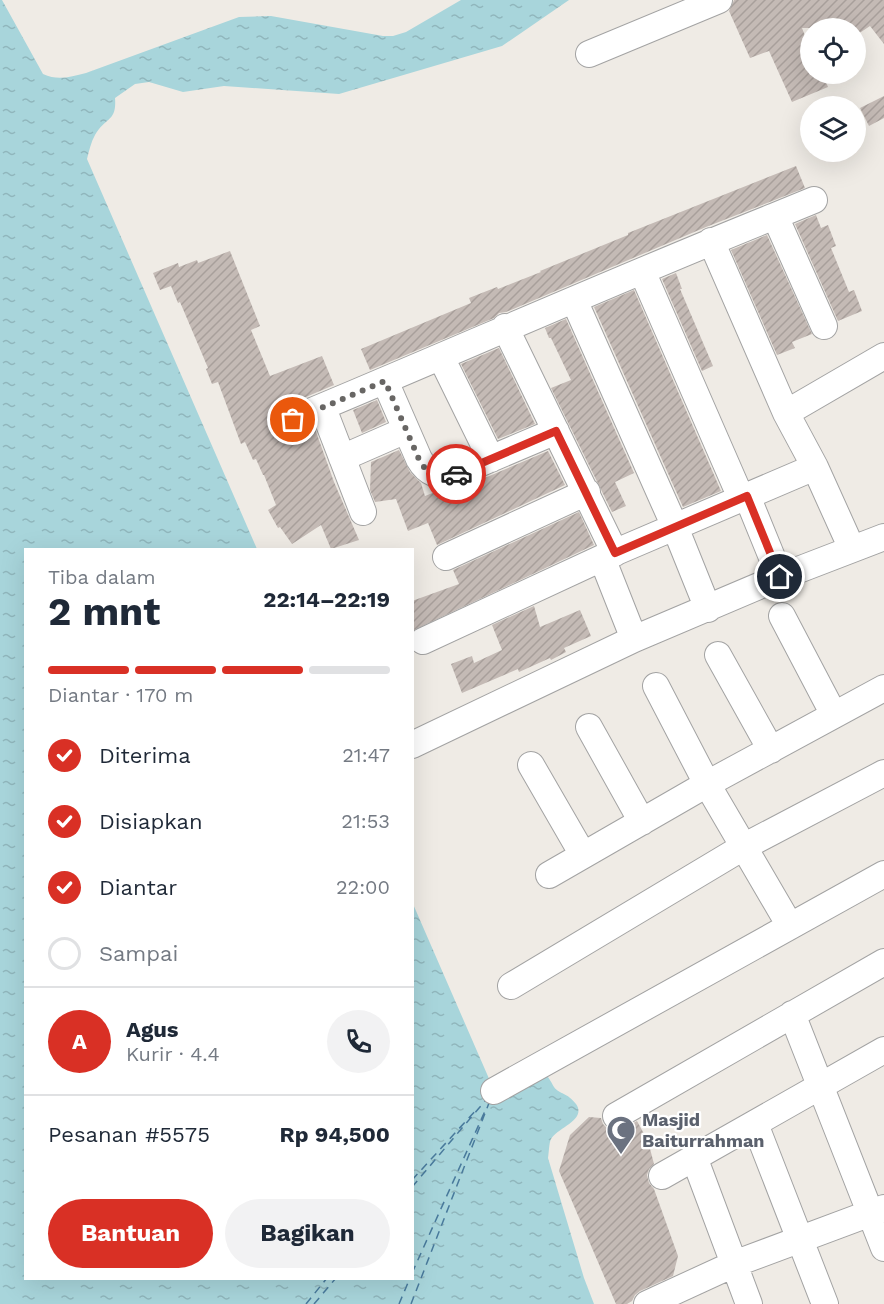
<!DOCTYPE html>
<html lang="id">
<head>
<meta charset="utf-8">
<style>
	:root { --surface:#fff; --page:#f2f2f3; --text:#1f2937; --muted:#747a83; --line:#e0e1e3; --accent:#d93025 }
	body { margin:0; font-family:"Work Sans",sans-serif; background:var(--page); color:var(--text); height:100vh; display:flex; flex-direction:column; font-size:22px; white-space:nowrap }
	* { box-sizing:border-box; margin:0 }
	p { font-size:20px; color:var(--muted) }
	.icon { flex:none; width:33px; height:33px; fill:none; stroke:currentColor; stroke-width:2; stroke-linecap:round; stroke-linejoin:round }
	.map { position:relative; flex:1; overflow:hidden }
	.side { position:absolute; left:24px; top:548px; width:390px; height:732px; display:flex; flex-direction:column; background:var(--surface); border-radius:0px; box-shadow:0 6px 24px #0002 }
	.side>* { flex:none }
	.controls { position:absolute; left:800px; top:18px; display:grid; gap:12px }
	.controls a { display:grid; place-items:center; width:66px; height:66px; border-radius:50%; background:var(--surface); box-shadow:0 6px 24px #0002; font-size:30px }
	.pin { position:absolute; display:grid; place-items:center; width:51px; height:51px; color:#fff; margin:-26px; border:3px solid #fff; border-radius:50%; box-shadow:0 2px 6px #0007 }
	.courier { position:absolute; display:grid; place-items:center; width:60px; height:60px; margin:-30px; border:4px solid #d93025; border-radius:50%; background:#fff; color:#222; box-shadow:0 2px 8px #0007 }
	.head em { font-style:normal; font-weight:700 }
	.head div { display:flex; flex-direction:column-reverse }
	.head { display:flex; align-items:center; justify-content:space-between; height:102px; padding:0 24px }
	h1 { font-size:39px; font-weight:700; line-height:45px }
	.bar { display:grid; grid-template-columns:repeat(4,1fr); gap:9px 6px; align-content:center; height:72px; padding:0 24px }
	.bar i { height:8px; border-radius:4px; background:var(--line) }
	.bar .active { background:var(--accent) }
	.bar p { grid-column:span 4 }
	.line { display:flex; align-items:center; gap:15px; padding:0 24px; border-top:2px solid var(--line) }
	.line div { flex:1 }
	.round { display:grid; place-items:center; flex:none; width:63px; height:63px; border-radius:32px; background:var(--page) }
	ol { padding:0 24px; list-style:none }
	li { display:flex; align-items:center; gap:18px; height:66px }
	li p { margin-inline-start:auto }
	li .icon { padding:6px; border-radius:50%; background:var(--accent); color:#fff; stroke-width:4 }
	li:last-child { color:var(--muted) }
	li i { width:33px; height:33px; border:3px solid var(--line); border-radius:50% }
	.action { display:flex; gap:12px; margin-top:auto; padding:12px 24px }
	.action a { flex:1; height:69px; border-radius:36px; background:var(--accent); color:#fff; font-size:24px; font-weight:700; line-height:69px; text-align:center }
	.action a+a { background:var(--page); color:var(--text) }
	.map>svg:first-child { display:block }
	.water { fill:url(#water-ripples) }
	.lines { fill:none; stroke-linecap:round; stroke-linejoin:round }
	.ferry { stroke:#497a9c; stroke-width:1.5; stroke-dasharray:8 6; stroke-linecap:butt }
	.building { fill:url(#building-hatch) }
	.minor-casing { stroke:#a3a3a3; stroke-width:28 }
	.minor { stroke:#fff; stroke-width:26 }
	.done { stroke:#686664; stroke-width:6; stroke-dasharray:0 10.8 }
	.route { stroke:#d93025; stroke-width:8 }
	.labels { text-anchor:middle; stroke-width:4.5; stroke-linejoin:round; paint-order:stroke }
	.worship-label { font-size:18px; font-weight:bold; fill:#5b616d; stroke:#fff; text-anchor:start }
</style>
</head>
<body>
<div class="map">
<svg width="884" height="1304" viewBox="0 0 884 1304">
	<defs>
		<pattern id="water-ripples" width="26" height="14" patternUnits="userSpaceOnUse" patternTransform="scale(1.5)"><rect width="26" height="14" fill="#a8d5db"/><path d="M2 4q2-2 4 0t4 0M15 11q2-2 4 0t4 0" fill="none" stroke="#90b6bc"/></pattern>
		<pattern id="building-hatch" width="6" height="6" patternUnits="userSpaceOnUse" patternTransform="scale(1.5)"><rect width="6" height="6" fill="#c4bab5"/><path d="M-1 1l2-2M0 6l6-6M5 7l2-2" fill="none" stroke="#a89f9b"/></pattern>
	</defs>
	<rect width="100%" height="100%" fill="#efebe5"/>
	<path class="water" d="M 0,0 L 2,0 L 43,74 C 58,81 70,77 86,73 L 239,17 L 271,16 L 383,36 L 393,36 L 406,32 L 461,0 L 569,0 L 502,46 L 339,94 L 224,86 L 183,92 L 149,82 L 135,84 L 115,98 C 117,122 105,117 95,135 C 91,142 89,151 87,159 L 257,549 L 26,549 L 26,1278 L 412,1278 L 413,904 L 497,1097 L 546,1075 C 550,1079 551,1082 554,1087 C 560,1095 567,1092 576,1104 C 587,1120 558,1127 551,1139 C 549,1143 549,1152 548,1158 L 584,1278 L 594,1304 L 0,1304 Z"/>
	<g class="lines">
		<path class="ferry" d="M 412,1180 L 477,1109
			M 412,1187 L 485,1101
			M 412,1273 L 485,1111
			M 306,1304 L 327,1278
			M 314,1304 L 336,1278
			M 399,1304 L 410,1278
			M 411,1304 L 489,1103"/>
	</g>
	<path class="building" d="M 734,0 L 884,0 L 884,44 L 870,26 L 855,36 L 855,28 L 802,28 L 810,49 L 810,74 L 823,74 L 828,87 L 792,102 L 769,51 L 750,58 L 729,11 Z
		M 884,96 L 884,118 L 869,126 L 860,108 Z
		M 796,166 L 805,188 L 706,227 L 506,312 L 499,313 L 494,318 L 370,370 L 361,349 L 471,303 L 469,298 L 497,287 L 498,289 L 541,272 L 540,271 L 628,235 L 628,233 Z
		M 816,215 L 821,228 L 828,225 L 836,246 L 831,248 L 849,292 L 854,290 L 862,311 L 838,321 L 795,224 Z
		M 767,235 L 812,334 L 792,342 L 795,348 L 777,355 L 731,250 Z
		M 230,251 L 260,326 L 251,330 L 270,376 L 322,356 L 334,385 L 287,405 L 281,410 L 278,417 L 279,424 L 284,431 L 292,434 L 314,426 L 334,482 L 359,540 L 331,549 L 321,525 L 292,544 L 280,527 L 278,528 L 268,510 L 276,505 L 264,475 L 263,475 L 256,459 L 253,460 L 245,442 L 241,444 L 218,382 L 212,384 L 206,369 L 208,368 L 180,302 L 178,303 L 171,286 L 160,290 L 153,273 L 178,263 L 179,267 L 197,260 L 198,263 Z
		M 676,273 L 682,289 L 680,289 L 713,366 L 702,371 L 662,279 Z
		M 634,290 L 721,491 L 683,507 L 594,307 Z
		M 566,319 L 634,473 L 615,482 L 626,506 L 612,512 L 551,388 L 571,380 L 551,338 L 549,338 L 545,328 Z
		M 499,348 L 535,424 L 498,439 L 461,364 Z
		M 377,400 L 386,422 L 362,433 L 353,410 Z
		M 399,450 L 410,472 L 421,483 L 425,496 L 440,490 L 461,488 L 548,451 L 565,485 L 437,545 L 428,523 L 408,531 L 396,499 L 375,502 L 370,490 L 371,462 Z
		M 579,512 L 594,545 L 412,631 L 412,601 L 459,584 L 453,570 Z
		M 534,606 L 540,627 L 580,610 L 591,636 L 564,648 L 566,652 L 551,660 L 550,658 L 519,672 L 518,669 L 462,693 L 451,664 L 472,656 L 474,663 L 502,650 L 492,625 Z
		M 589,1117 L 601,1118 L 603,1124 L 608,1129 L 615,1131 L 623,1129 L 637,1121 L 648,1141 L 654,1164 L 649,1169 L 647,1175 L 649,1183 L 654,1189 L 678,1256 L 673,1276 L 640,1291 L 635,1295 L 632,1301 L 627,1304 L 616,1304 L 559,1171 L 570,1135 Z"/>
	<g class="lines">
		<g class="minor-casing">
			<path id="minor" d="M 589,54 L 719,0
				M 775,216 L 814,200
				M 711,241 L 786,413 L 815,467 L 852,549
				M 642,271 L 741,498
				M 574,300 L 675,527 L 708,609
				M 505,327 L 615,553
				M 441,357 L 491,459
				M 385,381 L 419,459 C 427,473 439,478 455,474 L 556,431
				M 786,413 L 884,356
				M 326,416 L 363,512
				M 293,419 C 454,352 613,281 775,216 L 824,326
				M 342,458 L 406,430
				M 747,496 L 780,577
				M 446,557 L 587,492
				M 602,558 L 634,639
				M 782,616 L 834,715
				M 423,641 L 602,558 L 815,467
				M 718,655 L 771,750
				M 589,727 L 642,822
				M 412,745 L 634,639 L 780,577 L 884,537
				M 531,765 L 583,855
				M 549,875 L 707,784 L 656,686
				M 790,926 L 707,784 L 884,688
				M 511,986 L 745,846 L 884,773
				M 792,1014 L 884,1248
				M 494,1091 L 884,874
				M 616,1116 L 884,962
				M 755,1124 L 825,1304
				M 694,1157 L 749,1304
				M 662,1176 L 884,1050
				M 647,1304 L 734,1264 L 884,1208"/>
		</g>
		<use href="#minor" class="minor"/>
	</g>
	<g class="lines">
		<path class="done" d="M 293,420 L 385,381 L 421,464 C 431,475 442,478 456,474"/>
		<path class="route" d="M 456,474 L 556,431 L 615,553 L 747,496 L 780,577"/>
	</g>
	<defs>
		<g id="mosque-pin" transform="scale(1.5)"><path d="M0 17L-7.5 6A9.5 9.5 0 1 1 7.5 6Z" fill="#6b7280" stroke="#fff"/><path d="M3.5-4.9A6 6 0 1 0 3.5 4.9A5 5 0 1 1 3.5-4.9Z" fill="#fff"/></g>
	</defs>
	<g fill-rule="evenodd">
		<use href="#mosque-pin" x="621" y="1130"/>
	</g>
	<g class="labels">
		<g class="worship-label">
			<text x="642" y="1126">Masjid<tspan x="642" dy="21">Baiturrahman</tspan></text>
		</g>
	</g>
</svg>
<div class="controls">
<a><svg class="icon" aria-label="locate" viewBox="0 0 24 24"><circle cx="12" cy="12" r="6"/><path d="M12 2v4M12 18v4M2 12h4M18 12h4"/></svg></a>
<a><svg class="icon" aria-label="layers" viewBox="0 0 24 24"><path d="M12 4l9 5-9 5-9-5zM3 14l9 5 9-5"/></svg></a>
</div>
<div class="pin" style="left:293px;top:420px;background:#ea580c"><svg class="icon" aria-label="bag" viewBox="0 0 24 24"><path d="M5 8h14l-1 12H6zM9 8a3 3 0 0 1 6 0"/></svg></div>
<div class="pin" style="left:780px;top:577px;background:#1f2937"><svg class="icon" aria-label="home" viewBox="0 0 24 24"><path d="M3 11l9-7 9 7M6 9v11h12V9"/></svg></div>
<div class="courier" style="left:456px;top:474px"><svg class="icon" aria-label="car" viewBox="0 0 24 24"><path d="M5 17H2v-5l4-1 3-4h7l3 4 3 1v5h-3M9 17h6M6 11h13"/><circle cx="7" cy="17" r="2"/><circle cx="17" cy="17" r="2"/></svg></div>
<section class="side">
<div class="head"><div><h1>2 mnt</h1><p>Tiba dalam</p></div><em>22:14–22:19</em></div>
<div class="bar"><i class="active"></i><i class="active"></i><i class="active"></i><i></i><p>Diantar · 170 m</p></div>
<ol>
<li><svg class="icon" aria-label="check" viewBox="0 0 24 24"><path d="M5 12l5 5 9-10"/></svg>Diterima<p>21:47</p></li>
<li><svg class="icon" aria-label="check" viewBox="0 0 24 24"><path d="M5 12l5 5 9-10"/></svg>Disiapkan<p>21:53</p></li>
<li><svg class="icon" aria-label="check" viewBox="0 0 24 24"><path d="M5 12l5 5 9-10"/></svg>Diantar<p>22:00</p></li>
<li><i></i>Sampai</li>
</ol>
<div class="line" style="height:108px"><b class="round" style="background:var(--accent);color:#fff">A</b><div><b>Agus</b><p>Kurir · 4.4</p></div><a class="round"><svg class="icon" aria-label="phone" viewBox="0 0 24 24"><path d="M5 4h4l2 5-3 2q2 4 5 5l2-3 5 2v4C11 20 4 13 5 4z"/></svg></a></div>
<div class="line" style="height:78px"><div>Pesanan #5575</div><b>Rp 94,500</b></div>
<div class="action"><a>Bantuan</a><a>Bagikan</a></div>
</section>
</div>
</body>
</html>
